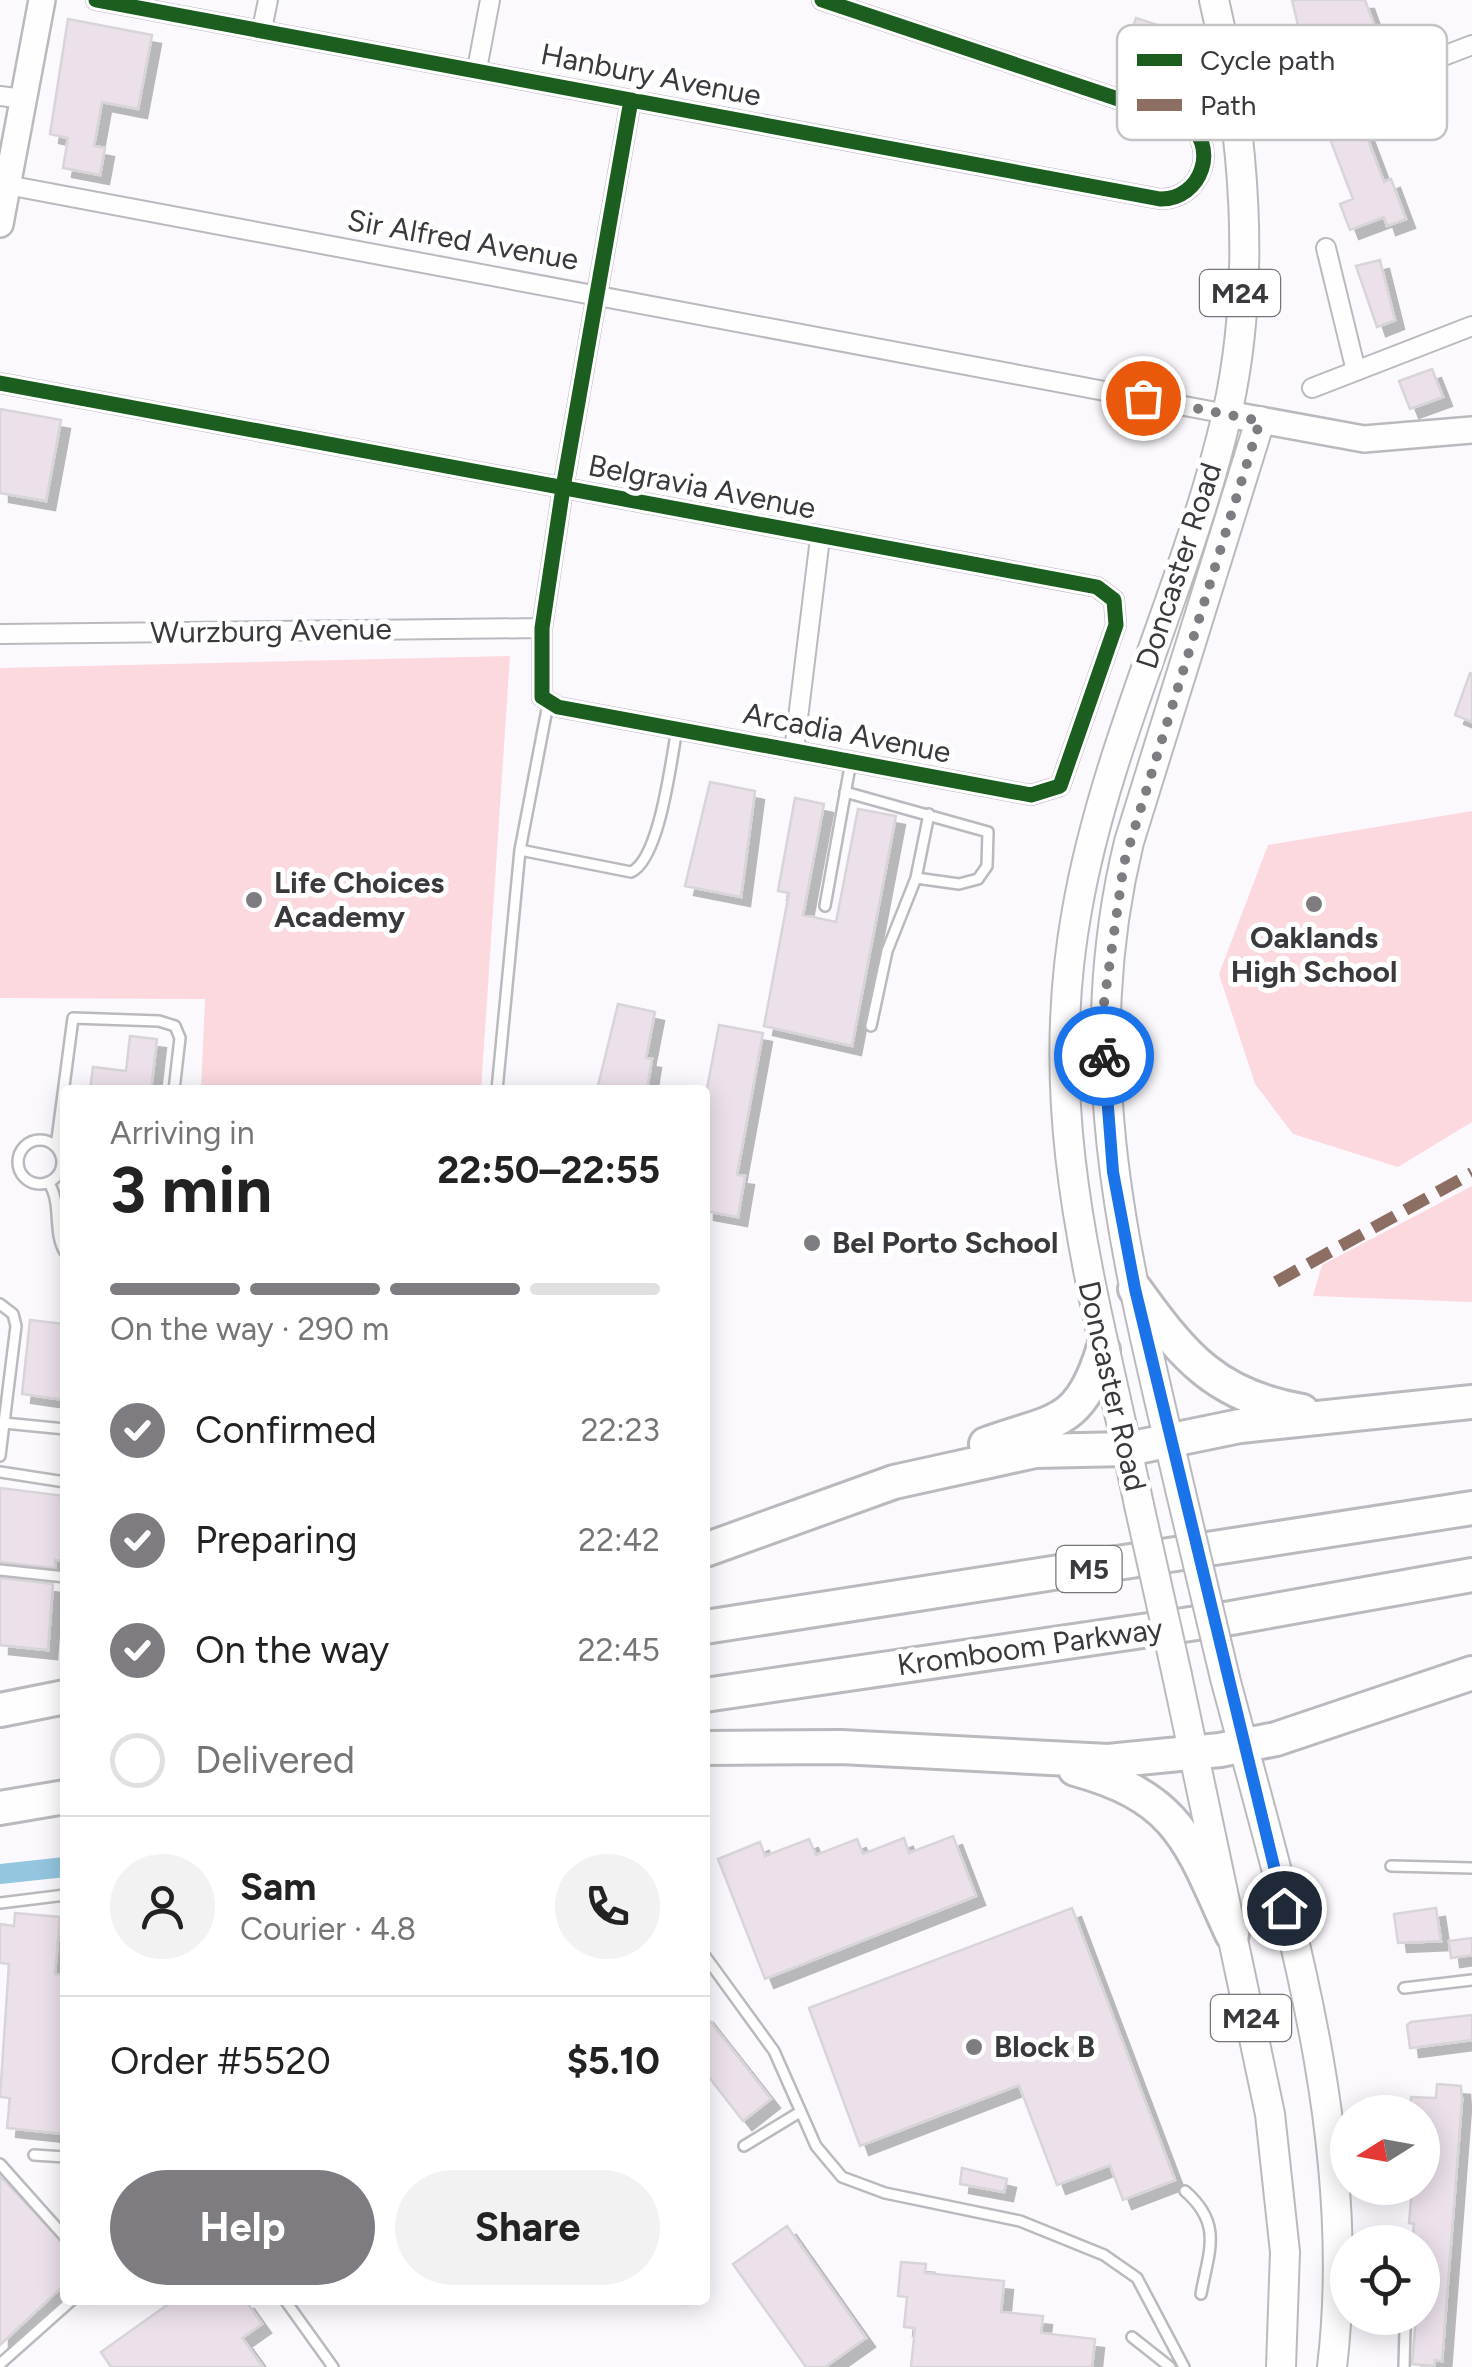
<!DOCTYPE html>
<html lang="en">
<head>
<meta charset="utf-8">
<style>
	:root { --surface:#fff; --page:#f2f2f2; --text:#222; --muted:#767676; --line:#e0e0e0; --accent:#7e7c81 }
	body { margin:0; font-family:Figtree,sans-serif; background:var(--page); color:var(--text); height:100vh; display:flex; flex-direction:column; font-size:38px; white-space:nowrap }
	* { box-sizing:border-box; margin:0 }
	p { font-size:32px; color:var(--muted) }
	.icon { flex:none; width:55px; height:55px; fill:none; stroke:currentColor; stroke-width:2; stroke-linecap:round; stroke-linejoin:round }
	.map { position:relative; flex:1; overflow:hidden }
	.drawer { position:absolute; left:60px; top:1085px; width:650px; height:1220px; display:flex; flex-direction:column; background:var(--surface); border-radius:10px; box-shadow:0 5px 25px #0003 }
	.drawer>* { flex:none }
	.needle { width:65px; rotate:259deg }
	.fabs { position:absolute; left:1330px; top:2095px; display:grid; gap:20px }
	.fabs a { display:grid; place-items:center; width:110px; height:110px; border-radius:50%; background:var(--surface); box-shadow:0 5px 25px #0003; font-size:50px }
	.pin { position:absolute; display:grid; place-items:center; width:85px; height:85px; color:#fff; margin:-42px; border:5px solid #fff; border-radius:50%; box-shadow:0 2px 10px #0007 }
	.courier { position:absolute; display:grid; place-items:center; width:100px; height:100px; margin:-50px; border:8px solid #1a73e8; border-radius:50%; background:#fff; color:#222; box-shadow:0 2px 12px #0007 }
	.headline em { font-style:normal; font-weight:700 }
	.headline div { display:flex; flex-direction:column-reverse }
	.headline { display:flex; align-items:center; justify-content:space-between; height:170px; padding:0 50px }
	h1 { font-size:65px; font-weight:700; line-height:75px }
	.bar { display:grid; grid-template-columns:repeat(4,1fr); gap:15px 10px; align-content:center; height:120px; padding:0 50px }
	.bar i { height:12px; border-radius:8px; background:var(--line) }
	.bar .on { background:var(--accent) }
	.bar p { grid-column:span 4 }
	.line { display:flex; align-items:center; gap:25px; padding:0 50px; border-top:2px solid var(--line) }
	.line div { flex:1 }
	.round { display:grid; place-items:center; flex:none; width:105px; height:105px; border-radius:52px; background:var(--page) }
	ol { padding:0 50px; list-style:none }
	li { display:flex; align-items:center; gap:30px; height:110px }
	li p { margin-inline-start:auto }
	li .icon { padding:10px; border-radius:50%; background:var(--accent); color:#fff; stroke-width:4 }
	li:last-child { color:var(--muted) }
	li i { width:55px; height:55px; border:5px solid var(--line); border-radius:50% }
	.primary-button { display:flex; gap:20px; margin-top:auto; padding:20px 50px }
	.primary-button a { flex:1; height:115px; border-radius:60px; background:var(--accent); color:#fff; font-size:40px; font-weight:700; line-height:115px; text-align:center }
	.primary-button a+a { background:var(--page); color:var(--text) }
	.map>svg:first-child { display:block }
	.green { fill:#fcd8df }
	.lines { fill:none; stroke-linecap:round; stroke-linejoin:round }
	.canal { stroke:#95c6df; stroke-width:20 }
	.building { fill:#ece1eb; stroke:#d8d5d9; stroke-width:2.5; filter:url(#shadow) }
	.lane-casing { stroke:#bab9bd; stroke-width:14 }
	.street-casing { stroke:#bab9bd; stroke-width:22 }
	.secondary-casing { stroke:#bab9bd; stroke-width:30 }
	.primary-casing { stroke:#bab9bd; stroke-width:32 }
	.highway-casing { stroke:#bab9bd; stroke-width:38 }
	.lane { stroke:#fefeff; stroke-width:9 }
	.street { stroke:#fefeff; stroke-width:18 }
	.secondary { stroke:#fefeff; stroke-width:25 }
	.primary { stroke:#fefeff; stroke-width:28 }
	.highway { stroke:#fefeff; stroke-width:32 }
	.primary-bridge-casing { stroke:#bab9bd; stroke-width:32; stroke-linecap:butt }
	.primary-bridge { stroke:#fefeff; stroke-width:28 }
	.quiet { stroke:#8d6e63; stroke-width:12; stroke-dasharray:25 12; stroke-linecap:butt }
	.cycleway-casing { stroke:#fff; stroke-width:21 }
	.cycleway { stroke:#1b5e20; stroke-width:15 }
	.done { stroke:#7e7c81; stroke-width:10; stroke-dasharray:0 18 }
	.route { stroke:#1a73e8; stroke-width:12 }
	.poi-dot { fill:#7e7c81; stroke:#fff; stroke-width:4 }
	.labels { text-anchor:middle; stroke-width:10; stroke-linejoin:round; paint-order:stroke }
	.shield { fill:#fff; stroke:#757477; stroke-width:2.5 }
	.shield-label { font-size:28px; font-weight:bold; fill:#3a393d }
	.street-label { font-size:30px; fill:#3a393d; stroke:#fff }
	.poi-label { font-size:30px; font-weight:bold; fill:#3a393d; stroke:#fff; text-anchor:start }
	.key { fill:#fff; stroke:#c4c4c5; stroke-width:2.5 }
	.key-label { font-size:28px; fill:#3a393d }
</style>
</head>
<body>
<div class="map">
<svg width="1472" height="2367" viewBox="0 0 1472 2367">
	<defs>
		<filter id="shadow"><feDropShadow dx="9" dy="9" stdDeviation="0" flood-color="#0004"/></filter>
	</defs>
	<rect width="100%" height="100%" fill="#fbf9fe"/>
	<path class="green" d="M 510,656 L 481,1090 L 201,1090 L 205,999 L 0,998 L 0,668 Z
		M 1472,811 L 1472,1122 L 1398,1167 L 1293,1134 L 1255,1084 L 1219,974 L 1268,845 Z
		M 1472,1186 L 1472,1302 L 1313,1296 L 1322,1265 Z"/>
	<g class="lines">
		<path class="canal" d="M 0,1874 L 65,1867"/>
	</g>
	<path class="building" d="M 1292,0 L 1365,0 L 1385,55 L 1319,74 L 1308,68 Z
		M 1136,18 L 1167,28 L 1153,71 L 1128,63 L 1135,44 L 1128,41 Z
		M 68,19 L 152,35 L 138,109 L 102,102 L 94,146 L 105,148 L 100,175 L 63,168 L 68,138 L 50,134 Z
		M 1357,111 L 1384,182 L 1391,179 L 1406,219 L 1387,226 L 1384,217 L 1350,230 L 1340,204 L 1353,199 L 1327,131 L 1338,127 L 1335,120 Z
		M 1380,260 L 1395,320 L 1377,327 L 1356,266 Z
		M 1432,369 L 1443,397 L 1410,409 L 1399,381 Z
		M 0,409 L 61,420 L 46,501 L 0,493 Z
		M 1470,673 L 1472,674 L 1472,722 L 1455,715 Z
		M 710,782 L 755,791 L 741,897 L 685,886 Z
		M 795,798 L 824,804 L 803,915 L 836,922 L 858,809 L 896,816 L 852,1046 L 764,1026 L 789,893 L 778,891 Z
		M 618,1004 L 655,1012 L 646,1058 L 652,1059 L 647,1090 L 597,1090 Z
		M 719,1025 L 763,1033 L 737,1175 L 745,1176 L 738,1217 L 705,1211 L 705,1099 Z
		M 130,1036 L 157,1039 L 151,1090 L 90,1090 L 93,1067 L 126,1071 Z
		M 30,1320 L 65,1324 L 65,1400 L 22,1394 Z
		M 0,1488 L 65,1496 L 65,1561 L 55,1560 L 55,1568 L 0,1562 Z
		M 0,1578 L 53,1584 L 48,1650 L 0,1645 Z
		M 953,1836 L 976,1896 L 765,1979 L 718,1859 L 760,1842 L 765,1856 L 809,1839 L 816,1855 L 857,1839 L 863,1854 L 904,1838 L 909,1853 Z
		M 1072,1908 L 1175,2180 L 1123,2200 L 1110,2165 L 1057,2185 L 1019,2085 L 860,2146 L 809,2008 Z
		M 1436,1908 L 1441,1941 L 1398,1943 L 1394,1914 Z
		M 15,1913 L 60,1917 L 55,1974 L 65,1975 L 65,2134 L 7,2128 L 10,2098 L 0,2097 L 9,1964 L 0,1963 L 0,1924 L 14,1926 Z
		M 1472,1938 L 1472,1955 L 1451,1958 L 1449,1941 Z
		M 705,2015 L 771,2099 L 743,2121 L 705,2072 Z
		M 1472,2015 L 1472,2040 L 1410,2048 L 1407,2025 L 1411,2022 Z
		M 1437,2084 L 1461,2086 L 1462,2100 L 1442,2361 L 1435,2360 L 1434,2366 L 1412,2364 L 1416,2318 L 1422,2318 L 1422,2242 L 1412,2242 L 1414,2224 L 1409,2223 L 1412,2188 L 1422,2188 L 1422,2112 L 1410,2112 L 1411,2097 L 1436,2098 Z
		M 962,2168 L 1007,2179 L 1004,2192 L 960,2184 Z
		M 0,2176 L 65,2245 L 65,2284 L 0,2345 Z
		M 787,2226 L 866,2338 L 825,2367 L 806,2367 L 733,2264 Z
		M 901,2262 L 926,2264 L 925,2273 L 1004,2281 L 1001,2312 L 1043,2316 L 1041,2333 L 1095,2339 L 1092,2367 L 911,2367 L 915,2328 L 904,2327 L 907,2297 L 898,2296 Z
		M 174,2300 L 245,2300 L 262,2324 L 242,2338 L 263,2367 L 111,2367 L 101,2352 Z"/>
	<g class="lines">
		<g class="lane-casing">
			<path id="lane" d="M 548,704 L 520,850 L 631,872 C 660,859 671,760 677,729
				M 845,792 L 988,832 L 987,866 L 978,879 L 959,884 L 916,878
				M 825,906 L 851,761
				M 871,1026 L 887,951 L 916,878 L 929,814
				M 497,1090 L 520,850
				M18 1162a22 22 0 1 1 44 0a22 22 0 1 1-44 0Z
				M 56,1147 L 73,1018 L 159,1021 L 175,1026 L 180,1038 L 174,1090
				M 48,1182 C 63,1203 52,1231 65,1252
				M 0,1304 L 13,1314 L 16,1326 L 4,1423
				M 0,1456 L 4,1423 L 65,1429
				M 0,1472 L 65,1482
				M 0,1570 L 65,1577
				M 1391,1866 L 1472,1868
				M 0,1903 L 65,1895
				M 705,1956 L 774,2051 L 816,2146 L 842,2177 L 885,2193 L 1020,2221 L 1104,2255 L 1137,2278 L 1184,2367
				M 1404,1988 L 1472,1980
				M 744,2146 L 800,2112
				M 34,2155 L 65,2157
				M 0,2164 L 65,2237
				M 1185,2191 C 1223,2224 1209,2250 1201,2294
				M 285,2300 L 333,2367
				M 1132,2337 L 1170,2367
				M 0,2364 L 72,2300
				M 1404,2367 L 1405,2328"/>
		</g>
		<g class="street-casing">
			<path id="street" d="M 96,0 L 1160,199 C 1202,200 1221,144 1184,121 L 822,0
				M 262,29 L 268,0
				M 477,69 L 490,0
				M 0,96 L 23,99
				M 1329,100 L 1472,45
				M 7,185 L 1227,414
				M 1326,248 L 1356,371
				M 0,383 L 1097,587 L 1114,600 L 1116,625 L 1060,786 L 1031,795 L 558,707 L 542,697 L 542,628 L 563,488 L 631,100
				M 1312,388 L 1472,326
				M 0,634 L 542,628
				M 794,751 L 820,538"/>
		</g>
		<g class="secondary-casing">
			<path id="secondary" d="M 0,224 L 42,0
				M 1227,414 L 1364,439 L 1472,430"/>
		</g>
		<g class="primary-casing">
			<path id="primary" d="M 1181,1493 C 1129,1269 1073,1072 1129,842 L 1260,421
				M 1139,1505 C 1097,1299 1038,1125 1077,910 C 1107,739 1188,583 1227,414 C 1257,281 1245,132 1214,0
				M 1177,1675 L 1270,2114 L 1285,2252 L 1281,2367
				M 1225,1678 C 1284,1900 1360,2135 1332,2367"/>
		</g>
		<g class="highway-casing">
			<path id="highway" d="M 1135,1289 C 1184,1357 1216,1396 1302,1411
				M 986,1444 C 1055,1419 1079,1427 1103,1350
				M 705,1550 L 894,1482 L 1035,1451 L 1128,1449 L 1240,1426 L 1472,1402
				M 705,1627 L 1472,1508
				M 705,1695 L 1231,1618 L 1472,1575
				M 0,1710 L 65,1697
				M 705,1748 L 841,1747 L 1108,1761 L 1220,1750 L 1276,1739 L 1472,1673
				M 1075,1769 C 1181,1798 1190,1843 1232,1934
				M 0,1808 L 65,1797"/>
		</g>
		<use href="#lane" class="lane"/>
		<use href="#street" class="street"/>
		<use href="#secondary" class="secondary"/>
		<use href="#primary" class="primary"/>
		<use href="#highway" class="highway"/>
		<g class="primary-bridge-casing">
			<path id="primary-bridge" d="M 1181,1493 L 1225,1678
				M 1139,1505 L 1177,1675"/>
		</g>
		<use href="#primary-bridge" class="primary-bridge"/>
		<path class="quiet" d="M 1276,1282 L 1472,1173"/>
		<g class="cycleway-casing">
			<path id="cycleway" d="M 96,0 L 1160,199 C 1202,200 1221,144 1184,121 L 822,0
				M 0,383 L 1097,587 L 1114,600 L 1116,625 L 1060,786 L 1031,795 L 558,707 L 542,697 L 542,628 L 563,488 L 631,100"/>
		</g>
		<use href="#cycleway" class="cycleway"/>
	</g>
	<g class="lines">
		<path class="done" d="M 1104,1056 L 1103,1010 L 1124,863 L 1260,421 L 1143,398"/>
		<path class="route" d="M 1104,1056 L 1113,1172 L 1135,1289 L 1284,1908"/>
	</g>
	<g class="poi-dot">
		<circle cx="254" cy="900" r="10"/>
		<circle cx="1314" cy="904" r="10"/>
		<circle cx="812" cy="1243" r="10"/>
		<circle cx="974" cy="2047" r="10"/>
	</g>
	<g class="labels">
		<g class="shield">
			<rect x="1200" y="270" width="80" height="46" rx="8"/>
			<rect x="1056.5" y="1546" width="65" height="46" rx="8"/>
			<rect x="1211" y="1995" width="80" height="46" rx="8"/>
		</g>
		<g class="shield-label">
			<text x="1240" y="303">M24</text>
			<text x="1089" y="1579">M5</text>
			<text x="1251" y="2028">M24</text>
		</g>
		<g class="street-label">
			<text transform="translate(651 75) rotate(11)" y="10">Hanbury Avenue</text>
			<text transform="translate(463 240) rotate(10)" y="10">Sir Alfred Avenue</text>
			<text transform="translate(702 487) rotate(11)" y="10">Belgravia Avenue</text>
			<text transform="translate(1179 566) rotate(-72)" y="10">Doncaster Road</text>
			<text transform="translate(271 631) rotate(-1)" y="10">Wurzburg Avenue</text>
			<text transform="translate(847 733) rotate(11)" y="10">Arcadia Avenue</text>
			<text transform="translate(1112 1386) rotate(77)" y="10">Doncaster Road</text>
			<text transform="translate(1030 1647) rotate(-8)" y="10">Kromboom Parkway</text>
		</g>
		<g class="poi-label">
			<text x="274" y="893">Life Choices<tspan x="274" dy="34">Academy</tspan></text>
			<text x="1314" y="948" text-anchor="middle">Oaklands<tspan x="1314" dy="34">High School</tspan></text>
			<text x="832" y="1253">Bel Porto School</text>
			<text x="994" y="2057">Block B</text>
		</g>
	</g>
	<rect x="1117" y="25" width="330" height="115" rx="15" class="key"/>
	<rect x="1137" y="54" width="45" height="12" fill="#1b5e20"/>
	<rect x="1137" y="99" width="45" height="12" fill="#8d6e63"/>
	<g class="key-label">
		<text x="1200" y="70">Cycle path</text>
		<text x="1200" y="115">Path</text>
	</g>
</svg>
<div class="fabs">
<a><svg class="needle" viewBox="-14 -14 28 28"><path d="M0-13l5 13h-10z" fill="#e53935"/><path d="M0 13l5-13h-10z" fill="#767676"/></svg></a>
<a><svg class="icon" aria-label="locate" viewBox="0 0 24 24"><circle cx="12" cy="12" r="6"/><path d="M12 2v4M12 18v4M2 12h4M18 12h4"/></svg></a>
</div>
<div class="pin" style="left:1143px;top:398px;background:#ea580c"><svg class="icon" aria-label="bag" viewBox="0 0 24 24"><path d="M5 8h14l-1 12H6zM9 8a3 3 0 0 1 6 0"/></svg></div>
<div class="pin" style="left:1284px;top:1908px;background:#1f2937"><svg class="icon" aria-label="home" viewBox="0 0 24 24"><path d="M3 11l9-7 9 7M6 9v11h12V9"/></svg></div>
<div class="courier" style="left:1104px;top:1056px"><svg class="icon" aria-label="bike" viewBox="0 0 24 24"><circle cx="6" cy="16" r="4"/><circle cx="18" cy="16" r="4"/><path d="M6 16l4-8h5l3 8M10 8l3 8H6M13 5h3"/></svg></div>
<section class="drawer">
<div class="headline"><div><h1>3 min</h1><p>Arriving in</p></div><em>22:50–22:55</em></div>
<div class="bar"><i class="on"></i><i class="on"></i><i class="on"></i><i></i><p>On the way · 290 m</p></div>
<ol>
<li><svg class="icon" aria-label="check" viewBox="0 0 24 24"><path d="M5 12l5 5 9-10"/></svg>Confirmed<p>22:23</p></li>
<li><svg class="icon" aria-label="check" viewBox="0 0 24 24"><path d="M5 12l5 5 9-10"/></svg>Preparing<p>22:42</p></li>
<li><svg class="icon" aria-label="check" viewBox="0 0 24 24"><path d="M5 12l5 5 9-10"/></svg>On the way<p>22:45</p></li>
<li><i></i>Delivered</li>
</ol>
<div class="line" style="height:180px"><a class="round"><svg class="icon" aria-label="person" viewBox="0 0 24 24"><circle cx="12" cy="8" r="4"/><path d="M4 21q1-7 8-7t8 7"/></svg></a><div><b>Sam</b><p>Courier · 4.8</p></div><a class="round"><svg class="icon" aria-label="phone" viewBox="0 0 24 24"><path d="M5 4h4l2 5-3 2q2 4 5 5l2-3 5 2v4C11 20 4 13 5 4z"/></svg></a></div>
<div class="line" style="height:130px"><div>Order #5520</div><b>$5.10</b></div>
<div class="primary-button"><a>Help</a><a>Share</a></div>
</section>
</div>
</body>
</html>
